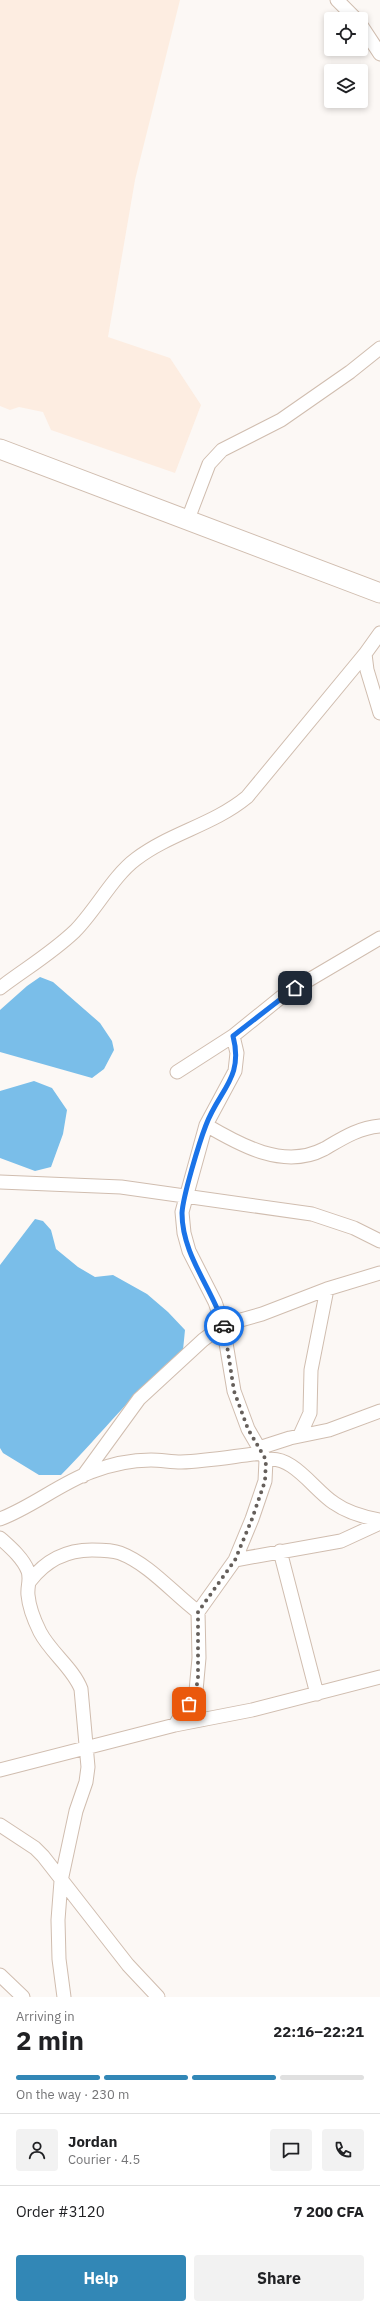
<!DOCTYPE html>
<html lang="en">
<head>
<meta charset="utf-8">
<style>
	:root { --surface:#fff; --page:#f2f2f2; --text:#202124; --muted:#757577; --line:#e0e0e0; --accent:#3287b6 }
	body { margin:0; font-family:"IBM Plex Sans",sans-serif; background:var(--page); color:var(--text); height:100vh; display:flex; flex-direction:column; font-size:15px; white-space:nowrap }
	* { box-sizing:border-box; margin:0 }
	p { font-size:13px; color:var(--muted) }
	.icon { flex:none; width:22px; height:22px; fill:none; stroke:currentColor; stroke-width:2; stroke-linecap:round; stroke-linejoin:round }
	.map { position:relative; height:1997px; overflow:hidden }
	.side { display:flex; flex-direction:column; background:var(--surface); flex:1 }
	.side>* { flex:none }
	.controls { position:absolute; left:324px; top:12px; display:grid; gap:8px }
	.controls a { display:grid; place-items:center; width:44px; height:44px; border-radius:4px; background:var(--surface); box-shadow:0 2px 6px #0003; font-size:20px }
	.pin { position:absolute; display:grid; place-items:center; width:34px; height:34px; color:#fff; margin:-17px; border-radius:8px; box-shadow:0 2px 6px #0006 }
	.courier { position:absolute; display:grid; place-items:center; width:40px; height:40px; margin:-20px; border:3px solid #1a73e8; border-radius:50%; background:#fff; color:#222; box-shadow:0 1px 5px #0007 }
	.summary em { font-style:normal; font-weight:700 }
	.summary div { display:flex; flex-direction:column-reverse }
	.summary { display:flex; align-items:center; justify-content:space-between; height:68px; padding:0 16px }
	h1 { font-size:26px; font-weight:700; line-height:30px }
	.bar { display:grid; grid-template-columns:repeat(4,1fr); gap:6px 4px; align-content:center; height:48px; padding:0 16px }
	.bar i { height:5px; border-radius:3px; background:var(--line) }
	.bar .active { background:var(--accent) }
	.bar p { grid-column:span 4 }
	.line { display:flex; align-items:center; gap:10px; padding:0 16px; border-top:1px solid var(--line) }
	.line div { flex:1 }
	.round { display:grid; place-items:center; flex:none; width:42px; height:42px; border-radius:4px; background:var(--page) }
	.primary-button { display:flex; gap:8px; margin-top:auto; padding:8px 16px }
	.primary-button a { flex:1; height:46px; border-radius:4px; background:var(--accent); color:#fff; font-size:16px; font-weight:700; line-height:46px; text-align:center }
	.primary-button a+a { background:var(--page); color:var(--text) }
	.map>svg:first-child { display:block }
	.built { fill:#fdede1 }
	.water { fill:#7abee9 }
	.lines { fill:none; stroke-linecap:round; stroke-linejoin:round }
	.street-casing { stroke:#d0bdaf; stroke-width:15 }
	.secondary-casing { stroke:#d0bdaf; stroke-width:21 }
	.street { stroke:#fff; stroke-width:13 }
	.secondary { stroke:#fff; stroke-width:19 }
	.done { stroke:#655f5b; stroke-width:4; stroke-dasharray:0 7.2 }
	.route { stroke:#1a73e8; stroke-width:5 }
</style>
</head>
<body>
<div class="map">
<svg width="380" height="1997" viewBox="0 0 380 1997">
	<rect width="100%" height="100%" fill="#fcf8f5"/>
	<path class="built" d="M 0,0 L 180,0 L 135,180 L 108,337 L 170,358 L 201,405 L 175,473 L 51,430 L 43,412 L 19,407 L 10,410 L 0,406 Z"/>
	<path class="water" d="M 40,977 L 53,982 L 100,1023 L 112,1041 L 114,1050 L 104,1069 L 92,1078 L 0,1052 L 0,1010 L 27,986 Z
		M 34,1081 L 52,1088 L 67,1110 L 63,1134 L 51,1167 L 35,1171 L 0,1158 L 0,1091 Z
		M 35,1219 L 43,1221 L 51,1230 L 56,1249 L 78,1267 L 95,1277 L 113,1275 L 147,1294 L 168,1312 L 185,1330 L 183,1350 C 138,1386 102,1434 61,1475 L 39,1475 L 3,1453 L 0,1448 L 0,1265 Z"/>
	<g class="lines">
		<g class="street-casing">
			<path id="street" d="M 337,0 L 356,19
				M 361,25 L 380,54
				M 188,519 L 209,464 L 222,450 L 281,420 L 350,372 L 380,348
				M 365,654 L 367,670 L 380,713
				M 0,988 C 25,969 52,953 75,931 C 96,910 113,876 136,859 C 170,833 213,825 247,797 L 365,654 L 380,633
				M 177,1072 L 233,1036 L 285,994 L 380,938
				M 206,1125 C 240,1145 284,1170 324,1149 C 343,1138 358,1128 380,1126
				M 0,1182 L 121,1187 L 312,1214 L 354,1228 L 380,1241
				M 300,1435 L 310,1413 L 311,1370 L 327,1289
				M 259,1448 L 290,1438 L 329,1430 L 380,1411
				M 266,1460 C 292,1454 313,1489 334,1503 C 348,1513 363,1517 380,1520
				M 83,1476 L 139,1399 L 203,1340 L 223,1325 L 262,1314 L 327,1289 L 380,1273
				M 0,1519 C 32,1507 59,1484 91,1472 C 109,1465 132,1460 151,1460 C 161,1460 171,1462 181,1462 C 208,1461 235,1456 262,1453
				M 0,1538 C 10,1547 23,1558 28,1571 C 31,1580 27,1586 28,1595 C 29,1607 35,1622 40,1632 C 51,1653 73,1668 81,1689 L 88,1767 L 86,1782 L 76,1811 L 61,1881 L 58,1920 L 59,1959 L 64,1997
				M 280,1551 L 317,1694
				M 235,1560 L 341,1541 L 380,1523
				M 30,1581 C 46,1560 66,1550 92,1550 C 101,1550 112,1550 120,1553 C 149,1564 173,1593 198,1612
				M 175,1725 L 196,1691 L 199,1658 L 198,1612 L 235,1560 L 252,1519 L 265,1481 L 266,1460 L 248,1429 L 234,1391 L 223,1325 L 215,1302 L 189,1251 L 184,1233 L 182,1212 L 206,1125 L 235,1071 L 237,1053 L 233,1036
				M 0,1770 L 175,1725 L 252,1710 L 380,1677
				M 0,1825 L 35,1848 L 43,1856 L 128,1965 L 158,1997
				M 0,1975 L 23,1997"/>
		</g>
		<g class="secondary-casing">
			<path id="secondary" d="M 0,449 L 380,593"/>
		</g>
		<use href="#street" class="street"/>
		<use href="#secondary" class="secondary"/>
	</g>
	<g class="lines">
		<path class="done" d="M 189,1704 L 196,1691 L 198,1677 L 198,1612 L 235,1560 L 252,1519 L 265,1481 L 266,1460 L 248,1429 L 234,1391 L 224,1326"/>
		<path class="route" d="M 224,1326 C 212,1288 182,1255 182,1213 C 183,1196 199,1143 206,1125 C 219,1090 244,1078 233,1036 L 295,988"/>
	</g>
</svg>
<div class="controls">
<a><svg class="icon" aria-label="locate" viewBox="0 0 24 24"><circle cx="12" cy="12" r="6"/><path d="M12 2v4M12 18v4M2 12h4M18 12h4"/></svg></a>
<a><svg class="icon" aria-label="layers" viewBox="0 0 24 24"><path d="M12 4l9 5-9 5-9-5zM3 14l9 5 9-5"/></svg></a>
</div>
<div class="pin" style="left:189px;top:1704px;background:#ea580c"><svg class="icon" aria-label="bag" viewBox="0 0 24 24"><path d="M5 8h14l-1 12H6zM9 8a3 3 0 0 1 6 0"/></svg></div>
<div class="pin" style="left:295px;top:988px;background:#1f2937"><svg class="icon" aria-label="home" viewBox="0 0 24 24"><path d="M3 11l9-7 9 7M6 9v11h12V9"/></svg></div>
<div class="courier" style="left:224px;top:1326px"><svg class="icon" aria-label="car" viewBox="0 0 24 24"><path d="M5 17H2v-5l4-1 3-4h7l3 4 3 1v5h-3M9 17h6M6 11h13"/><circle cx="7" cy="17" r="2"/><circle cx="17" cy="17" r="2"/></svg></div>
</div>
<section class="side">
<div class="summary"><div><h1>2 min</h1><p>Arriving in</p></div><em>22:16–22:21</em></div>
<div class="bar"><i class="active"></i><i class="active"></i><i class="active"></i><i></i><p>On the way · 230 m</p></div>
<div class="line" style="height:72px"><a class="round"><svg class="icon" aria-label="person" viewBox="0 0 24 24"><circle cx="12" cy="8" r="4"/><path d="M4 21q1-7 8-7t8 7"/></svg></a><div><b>Jordan</b><p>Courier · 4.5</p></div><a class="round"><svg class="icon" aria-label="chat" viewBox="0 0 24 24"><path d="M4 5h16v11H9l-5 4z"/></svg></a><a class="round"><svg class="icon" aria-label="phone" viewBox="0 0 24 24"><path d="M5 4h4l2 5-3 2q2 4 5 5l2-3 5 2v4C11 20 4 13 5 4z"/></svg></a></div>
<div class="line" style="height:52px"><div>Order #3120</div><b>7 200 CFA</b></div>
<div class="primary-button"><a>Help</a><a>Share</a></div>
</section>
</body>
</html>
